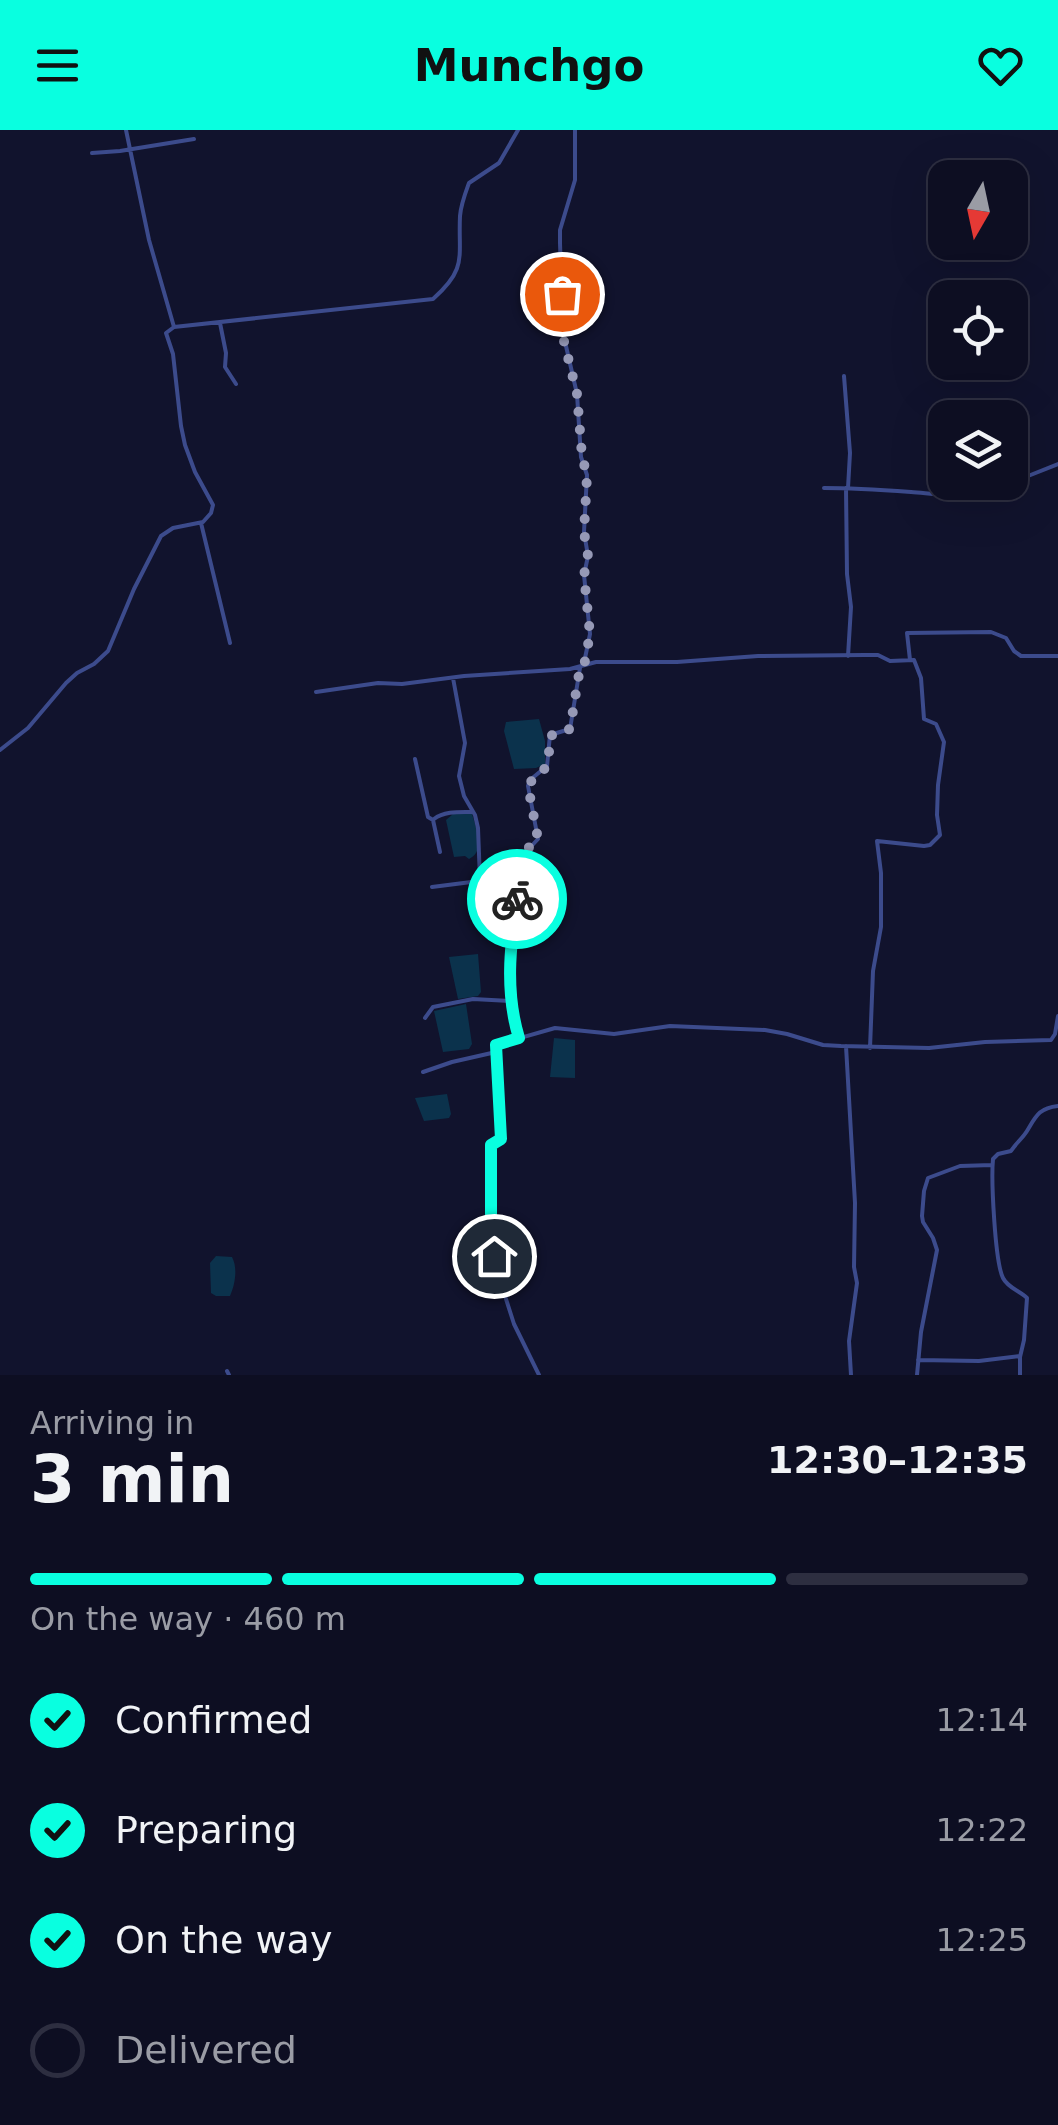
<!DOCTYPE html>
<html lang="en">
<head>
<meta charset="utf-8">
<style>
	:root { --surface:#0d0e22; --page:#1b1c2f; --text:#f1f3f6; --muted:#9a9ca5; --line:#2d2e40; --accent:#09ffe0 }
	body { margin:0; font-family:"DejaVu Sans",sans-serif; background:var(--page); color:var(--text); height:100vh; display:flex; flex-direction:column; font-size:38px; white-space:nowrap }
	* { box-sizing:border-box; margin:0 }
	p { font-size:32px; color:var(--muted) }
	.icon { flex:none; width:55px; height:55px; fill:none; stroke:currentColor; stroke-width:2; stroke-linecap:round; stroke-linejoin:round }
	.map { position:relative; height:1245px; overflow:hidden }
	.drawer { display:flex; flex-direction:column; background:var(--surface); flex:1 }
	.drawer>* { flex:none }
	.needle { width:65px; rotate:189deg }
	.fabs { position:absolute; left:928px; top:30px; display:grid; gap:20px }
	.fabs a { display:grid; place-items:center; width:100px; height:100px; border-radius:20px; background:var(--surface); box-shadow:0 10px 40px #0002,0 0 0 2px var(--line); font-size:50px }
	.pin { position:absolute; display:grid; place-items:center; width:85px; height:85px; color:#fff; margin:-42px; border:5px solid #fff; border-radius:50%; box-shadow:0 2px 10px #0007 }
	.courier { position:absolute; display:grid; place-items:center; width:100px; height:100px; margin:-50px; border:8px solid #09ffe0; border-radius:50%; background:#fff; color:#222; box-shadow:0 2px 12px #0007 }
	.headline em { font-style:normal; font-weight:600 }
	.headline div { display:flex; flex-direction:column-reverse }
	.headline { display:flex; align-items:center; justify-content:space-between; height:170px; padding:0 30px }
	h1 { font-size:65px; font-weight:600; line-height:75px }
	.bar { display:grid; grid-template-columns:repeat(4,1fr); gap:15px 10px; align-content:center; height:120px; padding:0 30px }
	.bar i { height:12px; border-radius:8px; background:var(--line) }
	.bar .selected { background:var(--accent) }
	.bar p { grid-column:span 4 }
	ol { padding:0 30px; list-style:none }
	li { display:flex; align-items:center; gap:30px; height:110px }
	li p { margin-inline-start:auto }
	li .icon { padding:10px; border-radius:50%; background:var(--accent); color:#111; stroke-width:4 }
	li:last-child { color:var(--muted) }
	li i { width:55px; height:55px; border:5px solid var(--line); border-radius:50% }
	header { display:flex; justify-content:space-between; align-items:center; height:130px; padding:0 30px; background:var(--accent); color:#111; font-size:45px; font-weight:600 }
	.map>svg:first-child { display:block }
	.water { fill:#0b324c }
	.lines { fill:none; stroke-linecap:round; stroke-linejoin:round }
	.minor { stroke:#3c4b8c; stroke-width:4 }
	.done { stroke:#9699b6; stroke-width:10; stroke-dasharray:0 18 }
	.route { stroke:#09ffe0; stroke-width:12 }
</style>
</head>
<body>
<header><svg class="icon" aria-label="menu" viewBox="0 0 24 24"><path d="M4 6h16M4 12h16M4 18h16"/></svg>Munchgo<svg class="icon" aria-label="heart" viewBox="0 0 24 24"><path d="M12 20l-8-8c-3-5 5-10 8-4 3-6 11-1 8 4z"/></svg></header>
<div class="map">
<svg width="1058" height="1245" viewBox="0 0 1058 1245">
	<rect width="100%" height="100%" fill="#11132d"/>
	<path class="water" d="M 539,589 L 545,611 L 545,634 L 536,638 L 514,639 L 504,601 L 506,592 Z
		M 453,684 L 472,684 C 476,698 486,721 469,729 L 465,726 L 454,727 L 446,690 Z
		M 478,824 L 481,862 L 478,866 L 458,869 L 449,827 Z
		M 466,874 L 472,914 L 469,919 L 443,922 L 434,881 Z
		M 554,908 L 575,910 L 575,948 L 550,947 Z
		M 447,964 L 451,984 L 449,988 L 424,991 L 415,968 Z
		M 216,1126 L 232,1127 C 238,1138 235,1155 230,1166 L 216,1166 L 211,1163 L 210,1133 Z"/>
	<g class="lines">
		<path class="minor" d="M 126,0 L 149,110 L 174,197
			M 575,0 L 575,50 L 560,100 L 560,113 L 563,203 L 577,264 L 581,327 L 587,345 L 584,402 L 588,426 L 584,445 L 590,504 L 584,533
			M 92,23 L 120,21 L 194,9
			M 220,193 L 226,223 L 225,237 L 236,254
			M 844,246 L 850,323 L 848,358
			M 824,358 C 853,358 883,360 911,362 C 949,365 985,370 1022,360 L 1028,346 L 1058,334
			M 846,358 L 847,444 L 851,477 L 848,526
			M 201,393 L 230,513
			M 910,530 L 907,503 L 991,502 L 1006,508 L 1014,521 L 1021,526 L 1058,526
			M 453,548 L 465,613 L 459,646 L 464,666 L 475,685 L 478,698 L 480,750
			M 316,562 L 378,553 L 402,554 L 464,546 L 570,539 L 596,532 L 677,532 L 758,526 L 865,525 L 878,525 L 890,531 L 914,530 L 921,548 L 924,589 L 936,594 L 944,612 L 938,655 L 937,685 L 940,705 L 930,715 L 924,716 L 877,711 L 881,743 L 881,797 L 873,841 L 870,918
			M 0,620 L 28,598 L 66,553 L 77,543 L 94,534 L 108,521 L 134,459 L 161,406 L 173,398 L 203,392 L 211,383 L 213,375 L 195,342 L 185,315 L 181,296 L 173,224 L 166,203 L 174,197 L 433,169 C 468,138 458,127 460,86 C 461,74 465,64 469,53 L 499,33 L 518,0
			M 415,629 L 428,687 L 433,690 L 440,722
			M 434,689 C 444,681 459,682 472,682
			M 432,757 L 495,749 L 520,750
			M 517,769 L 547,772
			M 425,888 L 433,877 L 473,869 L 510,871
			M 519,908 C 500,848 515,786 524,724 L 538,709 L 528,656 L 530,650 L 547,636 L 550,605 L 570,599 L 580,538
			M 846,916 L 855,1073 L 854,1137 L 857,1153 L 849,1211 L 851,1245
			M 423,942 L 452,932 L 496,922
			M 918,1230 L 979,1231 L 1020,1226
			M 227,1241 L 229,1245
			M 539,1245 L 514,1194 L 497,1141 L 491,1107 L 491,1015 L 501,1009 L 496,915 L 555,898 L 614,904 L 670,896 L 765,900 L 787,904 L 823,915 L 841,916 L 929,918 L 985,912 L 1051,910 L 1055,904 L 1058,886
			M 917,1245 L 921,1202 L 937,1120 L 933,1108 L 923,1092 L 922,1086 L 924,1061 L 928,1048 L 960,1036 L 992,1035
			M 1020,1245 L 1020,1227 L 1024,1210 L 1027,1168 C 1020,1161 1008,1158 1003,1148 C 995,1132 991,1050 993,1029 L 998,1024 L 1011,1021 C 1016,1013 1022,1009 1027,1001 C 1036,986 1039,978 1058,976"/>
	</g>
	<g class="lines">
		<path class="done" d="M 517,769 L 525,721 L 538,709 L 528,656 C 532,648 540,646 545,638 C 551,629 548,616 550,606 L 570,599 L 580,538 L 584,536 L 590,504 L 584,445 L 588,426 L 584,402 L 587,346 L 582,326 L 577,264 L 562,203 L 562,164"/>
		<path class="route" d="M 494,1126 L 491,1107 L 491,1015 L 501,1009 L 496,915 L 519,908 C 505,862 510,817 517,769"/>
	</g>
</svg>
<div class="fabs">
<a><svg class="needle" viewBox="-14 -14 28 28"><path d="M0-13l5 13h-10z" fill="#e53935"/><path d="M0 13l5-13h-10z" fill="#9a9ca5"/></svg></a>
<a><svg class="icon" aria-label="locate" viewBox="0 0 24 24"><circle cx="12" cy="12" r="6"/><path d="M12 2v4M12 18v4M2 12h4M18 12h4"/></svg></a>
<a><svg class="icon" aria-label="layers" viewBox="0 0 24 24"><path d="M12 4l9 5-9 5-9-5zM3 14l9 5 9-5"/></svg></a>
</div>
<div class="pin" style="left:562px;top:164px;background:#ea580c"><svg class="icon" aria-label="bag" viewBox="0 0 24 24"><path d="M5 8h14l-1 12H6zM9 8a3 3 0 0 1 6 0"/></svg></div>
<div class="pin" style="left:494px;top:1126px;background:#1f2937"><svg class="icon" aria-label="home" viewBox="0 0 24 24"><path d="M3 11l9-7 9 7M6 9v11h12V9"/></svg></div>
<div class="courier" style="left:517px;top:769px"><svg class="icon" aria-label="bike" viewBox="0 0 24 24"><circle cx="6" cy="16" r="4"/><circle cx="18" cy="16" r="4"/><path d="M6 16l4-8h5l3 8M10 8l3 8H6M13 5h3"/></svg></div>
</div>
<section class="drawer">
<div class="headline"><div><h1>3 min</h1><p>Arriving in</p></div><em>12:30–12:35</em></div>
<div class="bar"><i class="selected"></i><i class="selected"></i><i class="selected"></i><i></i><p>On the way · 460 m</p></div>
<ol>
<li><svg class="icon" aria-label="check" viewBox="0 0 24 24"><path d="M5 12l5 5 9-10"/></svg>Confirmed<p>12:14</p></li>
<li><svg class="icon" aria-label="check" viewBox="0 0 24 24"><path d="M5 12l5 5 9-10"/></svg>Preparing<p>12:22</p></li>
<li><svg class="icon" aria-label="check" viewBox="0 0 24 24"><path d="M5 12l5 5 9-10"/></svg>On the way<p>12:25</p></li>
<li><i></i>Delivered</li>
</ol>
</section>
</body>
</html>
